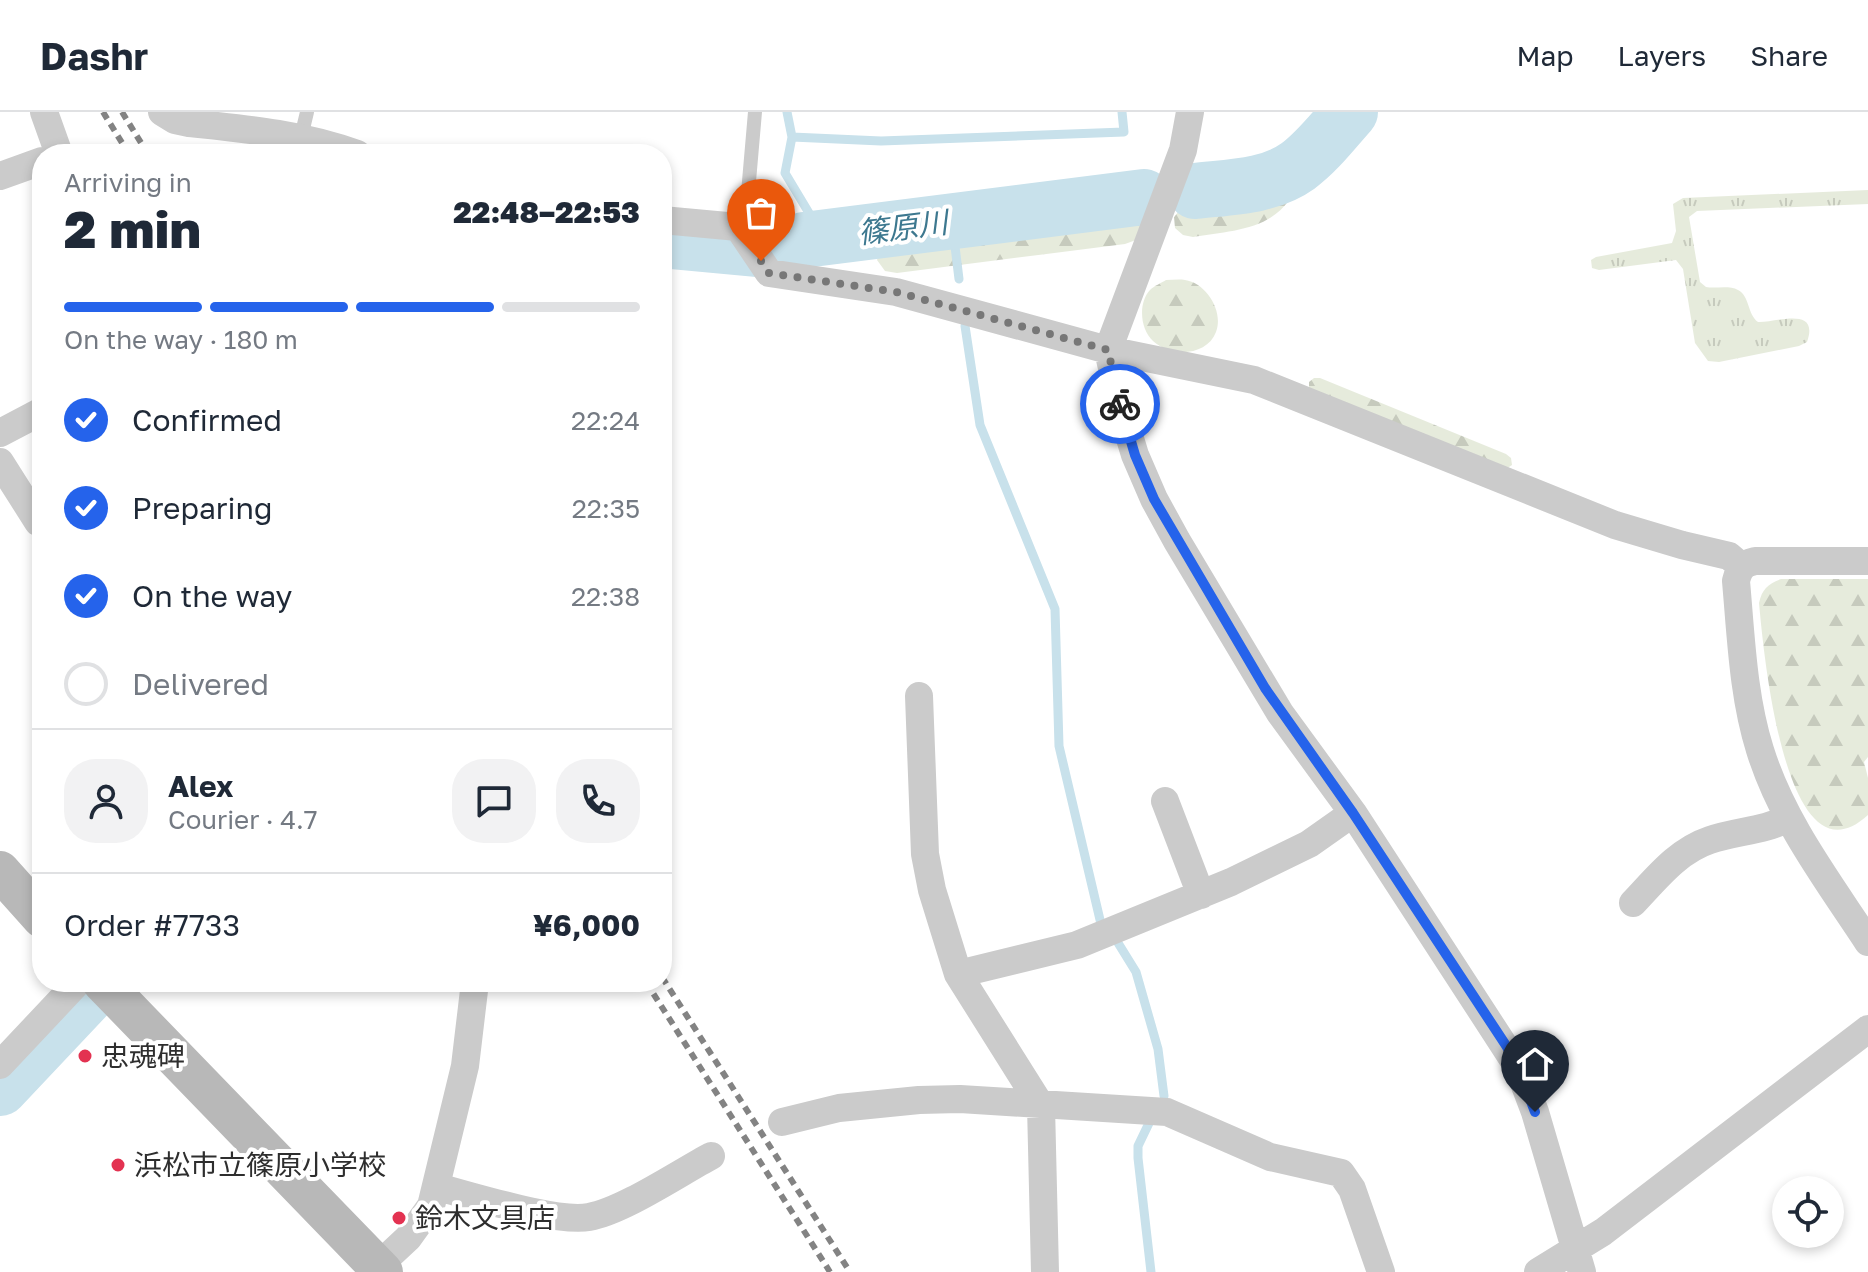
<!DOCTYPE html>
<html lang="en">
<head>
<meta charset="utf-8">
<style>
	:root { --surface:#fff; --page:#f2f2f3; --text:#1f2937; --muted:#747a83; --line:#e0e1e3; --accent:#2563eb }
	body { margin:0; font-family:"Golos Text","Noto Sans JP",sans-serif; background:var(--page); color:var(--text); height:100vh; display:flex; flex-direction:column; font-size:30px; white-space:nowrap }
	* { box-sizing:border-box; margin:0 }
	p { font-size:26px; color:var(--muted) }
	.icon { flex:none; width:44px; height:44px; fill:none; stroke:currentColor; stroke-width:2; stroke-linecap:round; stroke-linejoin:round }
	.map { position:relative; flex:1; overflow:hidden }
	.panel { position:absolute; left:32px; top:32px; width:640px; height:848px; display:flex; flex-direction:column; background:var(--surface); border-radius:32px; box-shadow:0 4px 12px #0003 }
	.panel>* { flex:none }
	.buttons { position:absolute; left:1772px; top:1064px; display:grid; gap:16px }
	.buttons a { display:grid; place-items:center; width:72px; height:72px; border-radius:50%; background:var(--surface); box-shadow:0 4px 12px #0003; font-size:40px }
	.pin { position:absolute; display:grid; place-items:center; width:68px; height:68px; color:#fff; margin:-82px -34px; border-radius:50% 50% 50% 0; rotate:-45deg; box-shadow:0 0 8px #0007 }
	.pin .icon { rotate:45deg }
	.courier { position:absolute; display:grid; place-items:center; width:80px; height:80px; margin:-40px; border:6px solid #2563eb; border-radius:50%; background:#fff; color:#222; box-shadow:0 2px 10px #0007 }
	.headline em { font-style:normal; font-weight:800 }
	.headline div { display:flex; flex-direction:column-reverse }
	.headline { display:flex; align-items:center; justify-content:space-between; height:136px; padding:0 32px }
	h1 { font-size:52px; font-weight:800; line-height:60px }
	.bar { display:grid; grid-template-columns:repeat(4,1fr); gap:12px 8px; align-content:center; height:96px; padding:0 32px }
	.bar i { height:10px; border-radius:6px; background:var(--line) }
	.bar .current { background:var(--accent) }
	.bar p { grid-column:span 4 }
	.line { display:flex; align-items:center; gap:20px; padding:0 32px; border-top:2px solid var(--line) }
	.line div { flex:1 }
	.round { display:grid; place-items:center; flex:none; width:84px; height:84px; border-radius:32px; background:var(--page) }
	ol { padding:0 32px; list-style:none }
	li { display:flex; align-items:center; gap:24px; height:88px }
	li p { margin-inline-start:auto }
	li .icon { padding:8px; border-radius:50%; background:var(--accent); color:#fff; stroke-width:4 }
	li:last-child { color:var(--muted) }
	li i { width:44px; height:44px; border:4px solid var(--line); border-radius:50% }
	header { display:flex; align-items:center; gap:48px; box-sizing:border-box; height:112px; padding:0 40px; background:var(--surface); border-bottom:2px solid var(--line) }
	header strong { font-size:38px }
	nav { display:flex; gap:44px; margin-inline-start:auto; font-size:28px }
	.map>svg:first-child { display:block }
	.grass { fill:url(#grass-tufts) }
	.forest { fill:url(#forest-firs) }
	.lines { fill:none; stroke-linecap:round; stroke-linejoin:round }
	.stream { stroke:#c8e1eb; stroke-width:9 }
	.river { stroke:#c8e1eb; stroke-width:56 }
	.lane { stroke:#cbcbcb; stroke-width:14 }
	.street { stroke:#cbcbcb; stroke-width:28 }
	.secondary { stroke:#b8b8b8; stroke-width:40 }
	.rail { stroke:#838383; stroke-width:6; stroke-dasharray:8 6; stroke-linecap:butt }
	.done { stroke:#777; stroke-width:8; stroke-dasharray:0 14.4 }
	.route { stroke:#2563eb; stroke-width:10 }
	.poi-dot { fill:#e33251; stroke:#fff; stroke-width:3 }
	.labels { text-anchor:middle; stroke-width:8; stroke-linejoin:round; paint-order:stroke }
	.poi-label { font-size:28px; fill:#2e2e2e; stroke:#fff; text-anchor:start }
	.water-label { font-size:30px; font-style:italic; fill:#3d788f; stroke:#fff }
</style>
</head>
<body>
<header>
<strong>Dashr</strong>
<nav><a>Map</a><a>Layers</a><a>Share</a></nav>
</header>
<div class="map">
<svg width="1868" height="1160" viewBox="0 0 1868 1160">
	<defs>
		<pattern id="grass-tufts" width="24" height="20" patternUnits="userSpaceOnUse" patternTransform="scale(2)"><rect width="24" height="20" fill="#e6ebdc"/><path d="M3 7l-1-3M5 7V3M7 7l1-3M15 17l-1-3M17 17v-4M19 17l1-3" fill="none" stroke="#c6cabd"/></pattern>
		<pattern id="forest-firs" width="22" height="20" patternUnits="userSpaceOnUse" patternTransform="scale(2)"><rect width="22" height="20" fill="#e6ebdc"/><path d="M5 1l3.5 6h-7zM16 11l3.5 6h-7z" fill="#c6cabd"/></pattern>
	</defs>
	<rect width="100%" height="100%" fill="#fff"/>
	<path class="grass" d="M 1868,78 L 1868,92 L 1697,99 L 1689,105 L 1700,170 L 1706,175 C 1715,177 1729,173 1738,178 C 1750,184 1747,202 1758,210 C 1775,211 1820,193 1807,230 L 1799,234 L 1719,250 L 1708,249 L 1695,231 L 1683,157 L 1676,148 L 1599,158 L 1592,156 L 1591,148 L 1596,145 L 1672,131 L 1676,119 L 1673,92 L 1683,86 Z"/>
	<path class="forest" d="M 1279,80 L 1289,83 L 1289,88 C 1268,119 1227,119 1193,125 L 1183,123 L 1175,116 L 1174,105 L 1180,98 L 1190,94 Z
		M 1121,103 L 1133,104 L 1141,115 L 1136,128 L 1125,132 L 897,161 L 885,159 L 877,148 L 881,136 L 891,131 Z
		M 1166,168 C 1172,168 1179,167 1185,168 C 1206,171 1224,199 1216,220 C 1207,244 1171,246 1153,229 C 1140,217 1138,191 1150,178 C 1154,174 1161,171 1166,168 Z
		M 1314,266 L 1320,266 L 1506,342 L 1511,346 L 1512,353 L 1506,357 L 1309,277 L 1309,270 Z
		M 1781,467 L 1868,467 L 1868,645 L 1864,650 L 1868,666 L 1868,703 C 1784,780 1763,532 1759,491 C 1762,477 1768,472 1781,467 Z"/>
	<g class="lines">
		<path class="stream" d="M 787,0 L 792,25 L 785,61 L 824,126
			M 792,25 L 881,29 L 1124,20 L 1122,0
			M 952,110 L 959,167
			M 965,214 L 980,313 L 1055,497 L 1059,634 L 1101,812
			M 1115,826 L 1136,860 L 1158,937 L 1164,984
			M 1150,1009 L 1138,1034 L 1138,1046 L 1151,1160"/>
		<path class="river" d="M 1195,79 C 1229,75 1269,75 1298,54 C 1318,39 1333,19 1350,0
			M 662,128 L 768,138 L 777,138 L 804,128 L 1144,85
			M 0,976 L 100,870"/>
		<path class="lane" d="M 301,25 L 307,0
			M 738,115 L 746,104 L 755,0"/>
		<path class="street" d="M 44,0 L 59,42
			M 162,0 L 175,8 L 189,11 C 247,17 302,22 357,42
			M 1190,0 L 1183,38 L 1108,238 L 1121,297 L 1135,343 L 1154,387 L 1177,429 L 1280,601 L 1353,701 L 1518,955 L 1535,1000 L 1582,1160
			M 0,64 L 42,49
			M 662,108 L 738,115 L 769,161 L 896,180 L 1108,238 L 1254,268 L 1615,413 L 1682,433 L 1729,444 L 1742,455
			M 0,321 L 42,299
			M 0,350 L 38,410 L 42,411
			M 1868,449 L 1755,449 C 1743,452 1739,456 1736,469 C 1741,525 1743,584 1760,638 C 1782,709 1828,769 1868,830
			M 919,584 L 925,742 L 932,778 L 958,862 L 1041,994 L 1045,1160
			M 1165,689 L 1201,783
			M 1633,791 C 1656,767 1677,739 1710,728 C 1736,719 1764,719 1789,706
			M 958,862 L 1077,833 L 1231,770 L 1309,732 L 1353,701
			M 0,953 L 78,870
			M 782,1010 L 839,996 L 919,988 L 960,987 L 1167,1000 L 1270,1045 L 1341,1061 L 1352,1077 L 1381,1160
			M 437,1075 C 473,1084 556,1111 589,1105 C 623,1099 679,1061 711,1044
			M 378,1154 L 408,1126 L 431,1094 L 465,954 L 475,870
			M 1538,1160 L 1603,1120 L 1868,917"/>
		<path class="secondary" d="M 0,759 L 42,806
			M 102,870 L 383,1160"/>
		<path class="rail" d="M 103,0 L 129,42
			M 122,0 L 148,42
			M 662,865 L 850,1160
			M 646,870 L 830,1160"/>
	</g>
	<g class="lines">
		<path class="done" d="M 761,149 L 769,161 L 896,180 L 1108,238 L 1120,292"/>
		<path class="route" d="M 1120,292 L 1135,343 L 1154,387 L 1265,576 L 1353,701 L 1507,935 L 1518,955 L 1535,1000"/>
	</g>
	<g class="poi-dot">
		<circle cx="85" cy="944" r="8"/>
		<circle cx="118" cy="1053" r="8"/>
		<circle cx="399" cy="1106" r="8"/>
	</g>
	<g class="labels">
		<g class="poi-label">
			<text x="101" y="954">忠魂碑</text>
			<text x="134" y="1063">浜松市立篠原小学校</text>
			<text x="415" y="1116">鈴木文具店</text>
		</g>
		<g class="water-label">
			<text transform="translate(903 116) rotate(-7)" y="10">篠原川</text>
		</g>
	</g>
</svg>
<div class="buttons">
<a><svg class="icon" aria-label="locate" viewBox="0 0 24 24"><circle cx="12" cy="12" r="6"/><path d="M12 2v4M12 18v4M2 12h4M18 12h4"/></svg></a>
</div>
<div class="pin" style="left:761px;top:149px;background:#ea580c"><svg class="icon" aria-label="bag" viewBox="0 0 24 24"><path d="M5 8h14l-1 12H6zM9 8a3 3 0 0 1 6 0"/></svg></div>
<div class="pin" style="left:1535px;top:1000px;background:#1f2937"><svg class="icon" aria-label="home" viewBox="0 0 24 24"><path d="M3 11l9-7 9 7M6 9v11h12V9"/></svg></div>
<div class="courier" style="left:1120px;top:292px"><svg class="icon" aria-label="bike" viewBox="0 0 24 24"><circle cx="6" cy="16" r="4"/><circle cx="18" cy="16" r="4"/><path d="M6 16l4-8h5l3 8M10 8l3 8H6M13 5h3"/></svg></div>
<section class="panel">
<div class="headline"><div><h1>2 min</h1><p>Arriving in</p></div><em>22:48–22:53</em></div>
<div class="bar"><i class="current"></i><i class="current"></i><i class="current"></i><i></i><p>On the way · 180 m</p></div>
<ol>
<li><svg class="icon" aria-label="check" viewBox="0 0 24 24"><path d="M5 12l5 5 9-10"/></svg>Confirmed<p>22:24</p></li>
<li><svg class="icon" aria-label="check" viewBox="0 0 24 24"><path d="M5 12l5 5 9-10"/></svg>Preparing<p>22:35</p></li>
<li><svg class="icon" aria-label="check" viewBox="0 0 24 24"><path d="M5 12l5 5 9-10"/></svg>On the way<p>22:38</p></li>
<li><i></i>Delivered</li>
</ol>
<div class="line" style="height:144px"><a class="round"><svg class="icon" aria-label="person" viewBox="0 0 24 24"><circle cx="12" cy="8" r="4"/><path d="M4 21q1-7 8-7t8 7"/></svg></a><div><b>Alex</b><p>Courier · 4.7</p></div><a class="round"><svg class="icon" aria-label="chat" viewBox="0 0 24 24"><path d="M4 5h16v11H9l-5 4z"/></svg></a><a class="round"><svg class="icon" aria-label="phone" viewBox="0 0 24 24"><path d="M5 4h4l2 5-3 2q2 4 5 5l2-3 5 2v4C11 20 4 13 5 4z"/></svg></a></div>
<div class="line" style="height:104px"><div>Order #7733</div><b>¥6,000</b></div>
</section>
</div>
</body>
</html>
